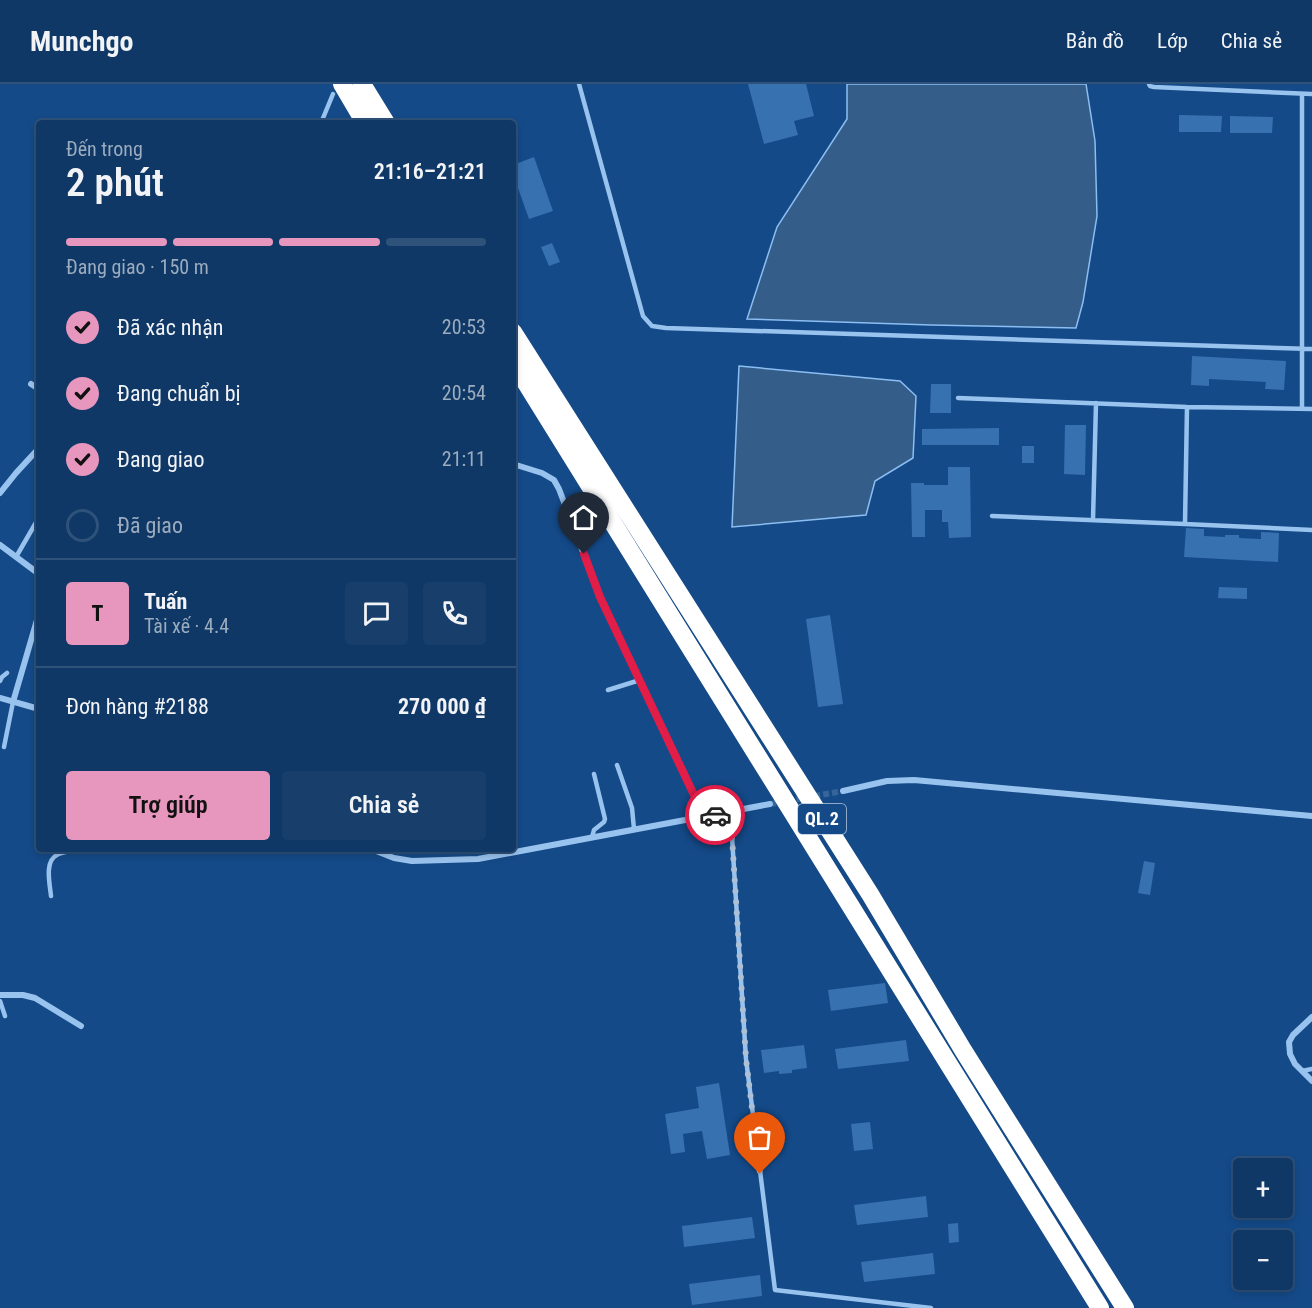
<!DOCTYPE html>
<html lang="vi">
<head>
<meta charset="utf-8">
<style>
	:root { --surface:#0f3866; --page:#183f6c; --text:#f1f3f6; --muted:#9bacbf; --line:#2f527a; --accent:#e797bd }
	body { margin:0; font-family:"Roboto Condensed",sans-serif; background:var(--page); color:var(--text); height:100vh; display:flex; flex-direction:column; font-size:22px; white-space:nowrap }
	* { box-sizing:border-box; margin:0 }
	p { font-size:20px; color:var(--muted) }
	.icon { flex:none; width:33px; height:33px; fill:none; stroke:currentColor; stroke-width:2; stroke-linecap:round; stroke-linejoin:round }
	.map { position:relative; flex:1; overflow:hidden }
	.details { position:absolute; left:36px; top:36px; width:480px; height:732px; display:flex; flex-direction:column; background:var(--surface); border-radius:6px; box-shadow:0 3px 9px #0003,0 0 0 2px var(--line) }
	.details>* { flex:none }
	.fabs { position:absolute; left:1233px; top:1074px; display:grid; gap:12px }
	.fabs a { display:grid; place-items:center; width:60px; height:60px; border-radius:6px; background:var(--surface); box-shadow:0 3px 9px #0003,0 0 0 2px var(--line); font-size:30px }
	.pin { position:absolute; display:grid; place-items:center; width:51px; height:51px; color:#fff; margin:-62px -26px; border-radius:50% 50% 50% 0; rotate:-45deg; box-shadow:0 0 6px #0007 }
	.pin .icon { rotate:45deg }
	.courier { position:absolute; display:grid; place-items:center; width:60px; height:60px; margin:-30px; border:4px solid #e11d48; border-radius:50%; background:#fff; color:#222; box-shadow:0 2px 8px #0007 }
	.head em { font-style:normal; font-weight:600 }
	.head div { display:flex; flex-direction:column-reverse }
	.head { display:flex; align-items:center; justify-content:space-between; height:102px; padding:0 30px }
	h1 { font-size:39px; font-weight:600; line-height:45px }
	.bar { display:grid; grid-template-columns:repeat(4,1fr); gap:9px 6px; align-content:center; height:72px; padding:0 30px }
	.bar i { height:8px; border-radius:4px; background:var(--line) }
	.bar .current { background:var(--accent) }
	.bar p { grid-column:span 4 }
	.line { display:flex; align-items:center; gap:15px; padding:0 30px; border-top:2px solid var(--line) }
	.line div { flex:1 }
	.round { display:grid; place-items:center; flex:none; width:63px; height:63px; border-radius:6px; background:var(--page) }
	ol { padding:0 30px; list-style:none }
	li { display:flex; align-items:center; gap:18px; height:66px }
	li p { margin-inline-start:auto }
	li .icon { padding:6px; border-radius:50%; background:var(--accent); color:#111; stroke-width:4 }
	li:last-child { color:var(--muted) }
	li i { width:33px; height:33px; border:3px solid var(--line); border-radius:50% }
	.cta { display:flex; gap:12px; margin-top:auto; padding:12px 30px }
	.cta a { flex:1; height:69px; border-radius:6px; background:var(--accent); color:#111; font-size:24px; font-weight:600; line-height:69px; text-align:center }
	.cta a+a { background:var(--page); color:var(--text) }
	header { display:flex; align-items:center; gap:36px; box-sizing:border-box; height:84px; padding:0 30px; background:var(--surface); border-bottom:2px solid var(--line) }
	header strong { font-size:28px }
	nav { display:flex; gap:33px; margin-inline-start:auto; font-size:21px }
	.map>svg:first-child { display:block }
	.water { fill:#345d8a; stroke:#8bbef2; stroke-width:1.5 }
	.building { fill:#3871b0 }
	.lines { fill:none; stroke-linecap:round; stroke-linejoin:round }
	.street-tunnel { stroke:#37659a; stroke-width:6; stroke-dasharray:6 3; stroke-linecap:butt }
	.lane { stroke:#99c3ef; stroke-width:4.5 }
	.street { stroke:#99c3ef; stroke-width:6 }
	.highway { stroke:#fff; stroke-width:18 }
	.done { stroke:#adc0d5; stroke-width:6; stroke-dasharray:0 10.8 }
	.route { stroke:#e11d48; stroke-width:8 }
	.labels { text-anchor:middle; stroke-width:4.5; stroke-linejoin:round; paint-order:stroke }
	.shield { fill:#144a88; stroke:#b8c9db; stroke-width:1.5 }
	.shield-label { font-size:18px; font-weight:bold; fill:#fff }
</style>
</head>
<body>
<header>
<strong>Munchgo</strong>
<nav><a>Bản đồ</a><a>Lớp</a><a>Chia sẻ</a></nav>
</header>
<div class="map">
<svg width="1312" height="1224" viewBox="0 0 1312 1224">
	<rect width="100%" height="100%" fill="#144a88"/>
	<path class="water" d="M 847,0 L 1086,0 L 1095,57 L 1097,132 L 1083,218 L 1076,244 L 931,241 L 747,235 L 777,143 L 847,35 Z
		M 739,282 L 900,297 L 916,312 L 913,374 L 875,397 L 866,431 L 732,443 Z"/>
	<path class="building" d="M 748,0 L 806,0 L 814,32 L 794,37 L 798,51 L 764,60 Z
		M 1179,31 L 1222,32 L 1221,48 L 1179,48 Z
		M 1230,32 L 1273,33 L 1272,49 L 1230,49 Z
		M 534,73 L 553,127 L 529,135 L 513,90 L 513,81 Z
		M 552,159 L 560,178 L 549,182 L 541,163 Z
		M 1192,272 L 1286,277 L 1284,306 L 1265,305 L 1266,298 L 1209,295 L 1209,302 L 1191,301 Z
		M 931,300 L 951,300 L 951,329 L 930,329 Z
		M 1065,341 L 1086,341 L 1085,391 L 1064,390 Z
		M 999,344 L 999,361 L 922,361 L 922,345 Z
		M 1022,362 L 1034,362 L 1034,379 L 1022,379 Z
		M 948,383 L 970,383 L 971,453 L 949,454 L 948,438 L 942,438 L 942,426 L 925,426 L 925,453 L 912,453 L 911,399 L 924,399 L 924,401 L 948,401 Z
		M 1186,444 L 1204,445 L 1204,452 L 1225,453 L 1225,451 L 1239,451 L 1239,454 L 1261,455 L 1261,448 L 1279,449 L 1278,478 L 1184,473 Z
		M 1219,503 L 1247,504 L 1247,515 L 1218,514 Z
		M 830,531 L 843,620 L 818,623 L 806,535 Z
		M 1144,777 L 1155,779 L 1150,811 L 1138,809 Z
		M 885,899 L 888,919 L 831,927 L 828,906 Z
		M 906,956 L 909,977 L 838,985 L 835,965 Z
		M 804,961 L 807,984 L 792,986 L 792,989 L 779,990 L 779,987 L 764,989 L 761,966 Z
		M 719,999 L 730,1071 L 707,1075 L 702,1047 L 683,1050 L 685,1068 L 671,1070 L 665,1030 L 699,1024 L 696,1003 Z
		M 870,1038 L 873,1065 L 854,1067 L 851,1040 Z
		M 926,1112 L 928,1133 L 857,1141 L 854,1121 Z
		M 752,1133 L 755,1154 L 684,1163 L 682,1142 Z
		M 958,1139 L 959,1158 L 949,1159 L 948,1140 Z
		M 933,1169 L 935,1190 L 864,1198 L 861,1178 Z
		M 760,1191 L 762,1212 L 692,1221 L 689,1200 Z"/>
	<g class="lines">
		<path class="street-tunnel" d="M 770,720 L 843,707"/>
		<path class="lane" d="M 579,0 L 643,232 L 652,242 L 666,244 L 1312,265
			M 1149,0 L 1150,2 L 1154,3 L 1312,10
			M 321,39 L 333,10
			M 958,314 L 1187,323 L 1312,325
			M 1302,324 L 1302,10
			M 992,432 L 1185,440 L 1312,446
			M 1093,436 L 1096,319
			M 1185,440 L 1187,323
			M 16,473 L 38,435
			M 0,597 L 2,593 L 7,589
			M 608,606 L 640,596
			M 4,663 L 13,618
			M 617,681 L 632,724 L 634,745
			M 722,730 L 732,753 L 746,975 L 775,1206 L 931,1224
			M 592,753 L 594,746 L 604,738 L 605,735 L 594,690
			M 51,812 C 50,801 44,777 57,771 C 63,767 73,767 81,765
			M 0,917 L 5,932
			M 1302,987 L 1312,985"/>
		<path class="street" d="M 31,300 L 39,305
			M 513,380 L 542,389 L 554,396 L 559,405 L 600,513 L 704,732
			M 0,409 L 16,389 L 39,364
			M 0,461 L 39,490
			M 0,614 L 39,625
			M 13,618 L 39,529
			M 843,707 L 887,697 L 914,696 L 1312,732
			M 371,765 L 394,774 L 412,777 L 478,775 L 770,720
			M 0,911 L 23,911 L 35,914 L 81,942
			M 1312,933 L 1293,951 L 1289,958 L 1290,970 L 1295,980 L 1312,997"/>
		<path class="highway" d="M 342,0 L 365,39
			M 362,0 L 386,39
			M 513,248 L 870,810 L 963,966 L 1125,1224
			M 513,278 L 1100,1224"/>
	</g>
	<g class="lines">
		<path class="done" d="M 715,731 L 722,730 L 732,753 L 746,975 L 760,1090"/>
		<path class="route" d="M 584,470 L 600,513 L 704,732 L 715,731"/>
	</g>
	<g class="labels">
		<rect class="shield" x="798" y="720" width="48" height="30" rx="4.5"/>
		<g class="shield-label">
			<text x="822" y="741">QL.2</text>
		</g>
	</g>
</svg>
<div class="fabs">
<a>+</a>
<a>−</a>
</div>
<div class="pin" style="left:760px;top:1090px;background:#ea580c"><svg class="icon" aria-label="bag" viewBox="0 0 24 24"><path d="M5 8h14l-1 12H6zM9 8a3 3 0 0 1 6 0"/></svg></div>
<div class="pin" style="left:584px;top:470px;background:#1f2937"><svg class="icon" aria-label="home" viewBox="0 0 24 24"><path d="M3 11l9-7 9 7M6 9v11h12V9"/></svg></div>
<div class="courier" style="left:715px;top:731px"><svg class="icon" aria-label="car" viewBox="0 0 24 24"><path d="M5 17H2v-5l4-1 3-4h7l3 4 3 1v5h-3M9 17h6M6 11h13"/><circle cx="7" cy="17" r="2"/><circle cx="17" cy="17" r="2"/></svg></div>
<section class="details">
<div class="head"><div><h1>2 phút</h1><p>Đến trong</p></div><em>21:16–21:21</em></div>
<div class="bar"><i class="current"></i><i class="current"></i><i class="current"></i><i></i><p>Đang giao · 150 m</p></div>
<ol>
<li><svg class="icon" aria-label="check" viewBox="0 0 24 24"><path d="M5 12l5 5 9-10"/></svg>Đã xác nhận<p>20:53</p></li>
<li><svg class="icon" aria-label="check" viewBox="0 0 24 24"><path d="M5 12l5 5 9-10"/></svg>Đang chuẩn bị<p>20:54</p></li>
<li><svg class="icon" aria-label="check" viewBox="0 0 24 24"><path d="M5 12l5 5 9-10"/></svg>Đang giao<p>21:11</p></li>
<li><i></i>Đã giao</li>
</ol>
<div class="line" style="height:108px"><b class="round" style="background:var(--accent);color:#111">T</b><div><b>Tuấn</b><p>Tài xế · 4.4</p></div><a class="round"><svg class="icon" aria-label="chat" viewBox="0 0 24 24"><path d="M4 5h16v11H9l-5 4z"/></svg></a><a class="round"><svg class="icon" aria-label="phone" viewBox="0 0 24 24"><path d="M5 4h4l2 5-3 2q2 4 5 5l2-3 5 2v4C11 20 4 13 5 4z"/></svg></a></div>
<div class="line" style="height:78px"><div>Đơn hàng #2188</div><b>270 000 ₫</b></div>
<div class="cta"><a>Trợ giúp</a><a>Chia sẻ</a></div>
</section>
</div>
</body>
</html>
